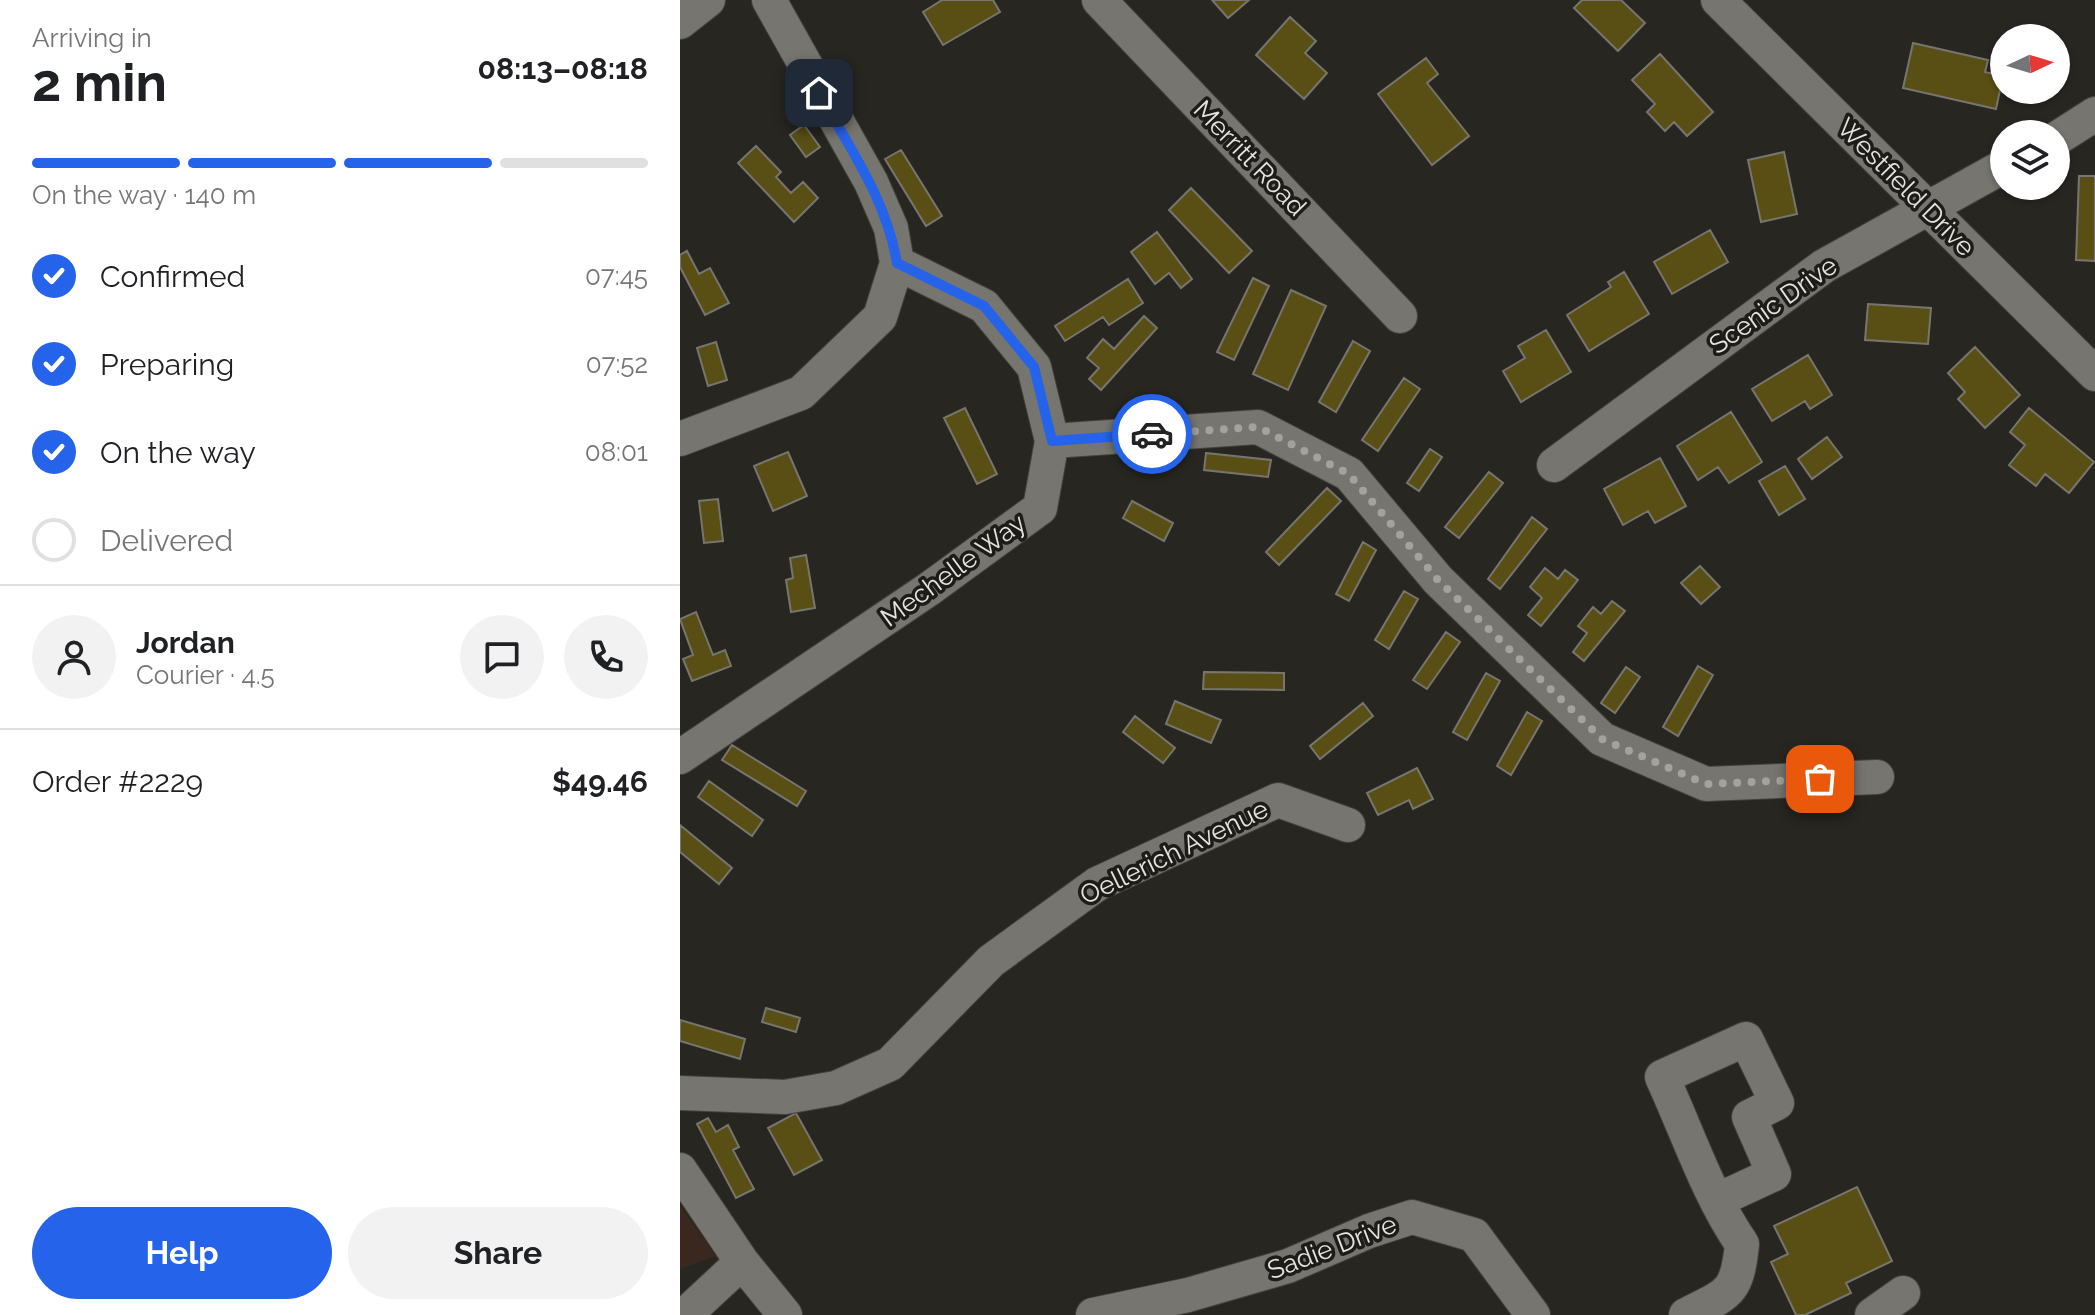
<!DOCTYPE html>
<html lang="en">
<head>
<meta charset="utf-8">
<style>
	:root { --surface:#fff; --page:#f2f2f2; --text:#202124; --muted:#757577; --line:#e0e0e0; --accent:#2563eb }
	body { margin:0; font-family:Raleway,sans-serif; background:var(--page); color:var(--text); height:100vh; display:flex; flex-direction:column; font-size:30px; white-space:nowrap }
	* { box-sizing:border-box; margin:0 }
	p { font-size:26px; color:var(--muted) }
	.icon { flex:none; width:44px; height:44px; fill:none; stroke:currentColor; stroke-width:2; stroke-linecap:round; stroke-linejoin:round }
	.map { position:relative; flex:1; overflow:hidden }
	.panel { display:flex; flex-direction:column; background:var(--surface); width:680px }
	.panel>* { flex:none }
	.needle { width:52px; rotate:86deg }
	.tools { position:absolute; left:1310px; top:24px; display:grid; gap:16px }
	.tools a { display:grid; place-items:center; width:80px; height:80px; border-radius:50%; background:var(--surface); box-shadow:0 2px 6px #0004; font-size:40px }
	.pin { position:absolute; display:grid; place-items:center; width:68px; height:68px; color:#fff; margin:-34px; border-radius:16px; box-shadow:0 4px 12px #0006 }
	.courier { position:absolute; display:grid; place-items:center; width:80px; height:80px; margin:-40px; border:6px solid #2563eb; border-radius:50%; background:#fff; color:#222; box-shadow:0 2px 10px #0007 }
	.headline em { font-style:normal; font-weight:700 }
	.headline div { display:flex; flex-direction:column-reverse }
	.headline { display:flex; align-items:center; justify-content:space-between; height:136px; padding:0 32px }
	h1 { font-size:52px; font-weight:700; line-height:60px }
	.bar { display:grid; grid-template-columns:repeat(4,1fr); gap:12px 8px; align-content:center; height:96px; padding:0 32px }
	.bar i { height:10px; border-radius:6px; background:var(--line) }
	.bar .current { background:var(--accent) }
	.bar p { grid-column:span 4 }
	.line { display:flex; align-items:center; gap:20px; padding:0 32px; border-top:2px solid var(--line) }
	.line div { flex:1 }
	.round { display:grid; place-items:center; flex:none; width:84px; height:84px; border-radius:42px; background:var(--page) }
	ol { padding:0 32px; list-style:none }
	li { display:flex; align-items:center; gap:24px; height:88px }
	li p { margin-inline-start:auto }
	li .icon { padding:8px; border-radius:50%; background:var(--accent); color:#fff; stroke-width:4 }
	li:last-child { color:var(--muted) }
	li i { width:44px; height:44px; border:4px solid var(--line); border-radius:50% }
	.cta { display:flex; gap:16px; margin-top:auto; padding:16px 32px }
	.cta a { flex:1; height:92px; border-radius:48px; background:var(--accent); color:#fff; font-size:32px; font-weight:700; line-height:92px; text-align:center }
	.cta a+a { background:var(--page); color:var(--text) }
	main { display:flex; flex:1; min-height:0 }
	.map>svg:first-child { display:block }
	.commercial { fill:#3a2820 }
	.building { fill:#594f15; stroke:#76756f; stroke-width:2 }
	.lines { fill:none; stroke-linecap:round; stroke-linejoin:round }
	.minor-casing { stroke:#43423e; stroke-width:36 }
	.minor { stroke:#76756f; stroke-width:34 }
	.done { stroke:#a2a29e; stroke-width:8; stroke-dasharray:0 14.4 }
	.route { stroke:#2563eb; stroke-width:10 }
	.labels { text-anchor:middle; stroke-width:7; stroke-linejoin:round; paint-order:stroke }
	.street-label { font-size:26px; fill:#e5e4e1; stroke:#1d1c18 }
</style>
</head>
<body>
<main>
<section class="panel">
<div class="headline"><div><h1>2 min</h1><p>Arriving in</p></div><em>08:13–08:18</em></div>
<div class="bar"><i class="current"></i><i class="current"></i><i class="current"></i><i></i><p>On the way · 140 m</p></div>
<ol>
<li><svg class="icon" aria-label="check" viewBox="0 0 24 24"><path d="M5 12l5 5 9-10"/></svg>Confirmed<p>07:45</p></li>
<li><svg class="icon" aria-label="check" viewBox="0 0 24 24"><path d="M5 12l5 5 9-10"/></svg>Preparing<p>07:52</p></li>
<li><svg class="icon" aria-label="check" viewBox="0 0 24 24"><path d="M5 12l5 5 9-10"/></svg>On the way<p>08:01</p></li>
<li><i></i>Delivered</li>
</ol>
<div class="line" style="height:144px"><a class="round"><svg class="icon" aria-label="person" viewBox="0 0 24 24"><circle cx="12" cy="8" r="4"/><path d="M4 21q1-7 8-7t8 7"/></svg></a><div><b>Jordan</b><p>Courier · 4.5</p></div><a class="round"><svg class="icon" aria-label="chat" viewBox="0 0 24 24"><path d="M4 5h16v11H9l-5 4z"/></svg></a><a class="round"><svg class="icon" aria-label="phone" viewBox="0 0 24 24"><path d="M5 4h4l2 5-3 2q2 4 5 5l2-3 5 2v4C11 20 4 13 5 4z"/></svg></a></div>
<div class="line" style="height:104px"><div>Order #2229</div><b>$49.46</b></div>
<div class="cta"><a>Help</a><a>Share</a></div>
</section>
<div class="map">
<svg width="1415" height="1315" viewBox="0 0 1415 1315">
	<rect width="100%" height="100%" fill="#272621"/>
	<path class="commercial" d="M 0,1206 L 36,1256 L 0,1269 Z"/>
	<path class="building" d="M 262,0 L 313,0 L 320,12 L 263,45 L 243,12 Z
		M 532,0 L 569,0 L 548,18 Z
		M 902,0 L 941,0 L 965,23 L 938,51 L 894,8 Z
		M 610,17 L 636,41 L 625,53 L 647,73 L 624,99 L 576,55 Z
		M 1233,43 L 1308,60 L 1305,72 L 1323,76 L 1316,109 L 1223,88 Z
		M 980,54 L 1033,112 L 1007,136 L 994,122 L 985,131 L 967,112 L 975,104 L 952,80 Z
		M 746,58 L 758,74 L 747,83 L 789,136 L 752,165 L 698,94 Z
		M 124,125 L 140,147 L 126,157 L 110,135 Z
		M 76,146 L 101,172 L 96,177 L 111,193 L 123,182 L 138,198 L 114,222 L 58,163 Z
		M 221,150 L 262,216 L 246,226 L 205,159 Z
		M 1104,152 L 1117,214 L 1081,222 L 1068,160 Z
		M 1399,176 L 1415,176 L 1415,261 L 1396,260 Z
		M 511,188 L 572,251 L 549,273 L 489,210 Z
		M 1030,230 L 1048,262 L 992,294 L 974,262 Z
		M 477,232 L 512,279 L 501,288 L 489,273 L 475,284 L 451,252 Z
		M 7,251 L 19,274 L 30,268 L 49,303 L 25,315 L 0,267 L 0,255 Z
		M 944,272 L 969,314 L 909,351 L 887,315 L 931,287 L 928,282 Z
		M 573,278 L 589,286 L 554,360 L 537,352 Z
		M 448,279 L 463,303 L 429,325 L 423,317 L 385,341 L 375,326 Z
		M 611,290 L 646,306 L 608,390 L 573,374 Z
		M 1188,304 L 1251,308 L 1248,344 L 1185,340 Z
		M 464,316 L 477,328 L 421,390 L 409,379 L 419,368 L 407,358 L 423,339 L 434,349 Z
		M 866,330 L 891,372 L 841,402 L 823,371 L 845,358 L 838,346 Z
		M 673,341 L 690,351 L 656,412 L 639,402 Z
		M 36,342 L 47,380 L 28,386 L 17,348 Z
		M 1295,347 L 1340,395 L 1305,428 L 1278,399 L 1285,392 L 1268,373 Z
		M 1128,355 L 1152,395 L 1130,409 L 1125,401 L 1092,421 L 1072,389 Z
		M 724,378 L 740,389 L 698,451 L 682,440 Z
		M 285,408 L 317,474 L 297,484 L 264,418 Z
		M 1349,408 L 1414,462 L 1389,493 L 1365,474 L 1356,486 L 1329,465 L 1345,445 L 1330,432 Z
		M 1051,412 L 1082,462 L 1049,483 L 1038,467 L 1018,480 L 997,446 Z
		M 1147,437 L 1162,457 L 1132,479 L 1118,459 Z
		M 750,449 L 762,457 L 739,491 L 727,483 Z
		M 108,452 L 127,496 L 93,511 L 74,466 Z
		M 526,453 L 591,460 L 588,477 L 524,470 Z
		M 980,458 L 1006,506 L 975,523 L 968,511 L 943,525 L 924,489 Z
		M 1105,466 L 1125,499 L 1099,515 L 1079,481 Z
		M 809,472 L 823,483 L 779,538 L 765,527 Z
		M 647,488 L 661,501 L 599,565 L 586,552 Z
		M 38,499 L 43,541 L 24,543 L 19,501 Z
		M 452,501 L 493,523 L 484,541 L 443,518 Z
		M 852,517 L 867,529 L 820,589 L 808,579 Z
		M 683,542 L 696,550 L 669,601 L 656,594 Z
		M 126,555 L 135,608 L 111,612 L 106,580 L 113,578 L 110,558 Z
		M 1020,566 L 1040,587 L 1021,604 L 1001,583 Z
		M 865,568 L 878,579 L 885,570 L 898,580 L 861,626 L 848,615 L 862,598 L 850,587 Z
		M 724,591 L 738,599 L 709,649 L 695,640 Z
		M 932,601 L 945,611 L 904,661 L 893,652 L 907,633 L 898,626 L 913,607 L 921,614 Z
		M 16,612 L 33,655 L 45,650 L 51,666 L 12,681 L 3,659 L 13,655 L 0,619 Z
		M 766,632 L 780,642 L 747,689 L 733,680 Z
		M 1018,666 L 1033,675 L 998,736 L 983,727 Z
		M 946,667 L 960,677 L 935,713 L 921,703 Z
		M 524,672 L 604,673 L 604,690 L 523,689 Z
		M 806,673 L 820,681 L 787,740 L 773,732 Z
		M 495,701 L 541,720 L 531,743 L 486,724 Z
		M 683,703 L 693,716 L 640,759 L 630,746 Z
		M 847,712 L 862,721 L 831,775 L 817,766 Z
		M 455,716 L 495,748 L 483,763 L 443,732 Z
		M 52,745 L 126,791 L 117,806 L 42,760 Z
		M 737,768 L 753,799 L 733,809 L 729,800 L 698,815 L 687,793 Z
		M 29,781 L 83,820 L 72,836 L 18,797 Z
		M 0,825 L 52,868 L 39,884 L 0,852 Z
		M 86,1008 L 120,1018 L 116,1032 L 82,1022 Z
		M 0,1020 L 65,1039 L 60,1059 L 0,1041 Z
		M 116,1113 L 142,1160 L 114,1175 L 88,1128 Z
		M 28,1118 L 36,1132 L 48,1125 L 59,1147 L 53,1150 L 74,1189 L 56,1198 L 17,1124 Z
		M 1177,1187 L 1212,1261 L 1166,1283 L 1171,1293 L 1125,1315 L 1116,1315 L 1091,1262 L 1108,1254 L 1094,1226 Z"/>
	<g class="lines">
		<g class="minor-casing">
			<path id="minor" d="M 419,0 L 720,316
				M 1038,0 L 1415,374
				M 0,22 L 28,0
				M 1376,139 L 1415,114
				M 0,439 L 121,393 L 200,317 L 217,263 L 211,228 L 191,182 L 89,0
				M 372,441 L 578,427 L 669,474 L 758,580 L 922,739 L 1026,784 L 1197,777
				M 874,465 L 1144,266 L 1324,166
				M 0,757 L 249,589 L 360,508 L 372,441 L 354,367 L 304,306 L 217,263
				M 0,1093 L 105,1097 L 156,1088 L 210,1064 L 311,961 L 417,884 L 598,800 L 668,825
				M 0,1170 L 62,1262 L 105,1315
				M 5,1315 L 62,1262
				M 413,1315 L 508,1295 L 608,1266 L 689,1231 L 732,1217 L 794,1235 L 853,1315
				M 1006,1315 C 1049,1293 1057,1294 1062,1244 C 1028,1195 1007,1131 982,1077 L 1066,1039 L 1097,1103 L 1069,1117 L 1094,1174 L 1038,1200
				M 1192,1315 L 1223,1293"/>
		</g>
		<use href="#minor" class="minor"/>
	</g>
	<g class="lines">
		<path class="done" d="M 472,434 L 578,427 L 669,474 L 758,580 L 922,739 L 1026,784 L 1140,779"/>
		<path class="route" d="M 139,93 C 170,149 206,198 217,263 L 304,306 L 354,367 L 372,441 L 472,434"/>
	</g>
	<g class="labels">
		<g class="street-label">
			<text transform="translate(570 158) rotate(46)" y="9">Merritt Road</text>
			<text transform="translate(1226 187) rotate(45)" y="9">Westfield Drive</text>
			<text transform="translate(1093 305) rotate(-35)" y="9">Scenic Drive</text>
			<text transform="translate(273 570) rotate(-36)" y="9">Mechelle Way</text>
			<text transform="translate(494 852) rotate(-26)" y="9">Oellerich Avenue</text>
			<text transform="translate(652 1247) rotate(-21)" y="9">Sadie Drive</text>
		</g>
	</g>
</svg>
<div class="tools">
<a><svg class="needle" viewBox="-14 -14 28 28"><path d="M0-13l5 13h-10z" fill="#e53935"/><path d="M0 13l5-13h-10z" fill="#757577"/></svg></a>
<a><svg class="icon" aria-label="layers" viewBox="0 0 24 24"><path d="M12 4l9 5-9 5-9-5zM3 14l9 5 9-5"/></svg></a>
</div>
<div class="pin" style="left:1140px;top:779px;background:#ea580c"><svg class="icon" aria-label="bag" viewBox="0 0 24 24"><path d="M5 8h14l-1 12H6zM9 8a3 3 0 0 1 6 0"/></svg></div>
<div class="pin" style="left:139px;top:93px;background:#1f2937"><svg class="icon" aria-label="home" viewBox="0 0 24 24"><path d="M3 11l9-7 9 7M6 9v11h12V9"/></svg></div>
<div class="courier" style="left:472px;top:434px"><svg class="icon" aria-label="car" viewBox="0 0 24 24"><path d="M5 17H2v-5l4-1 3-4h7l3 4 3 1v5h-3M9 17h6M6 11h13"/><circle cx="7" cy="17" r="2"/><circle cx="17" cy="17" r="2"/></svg></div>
</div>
</main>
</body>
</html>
